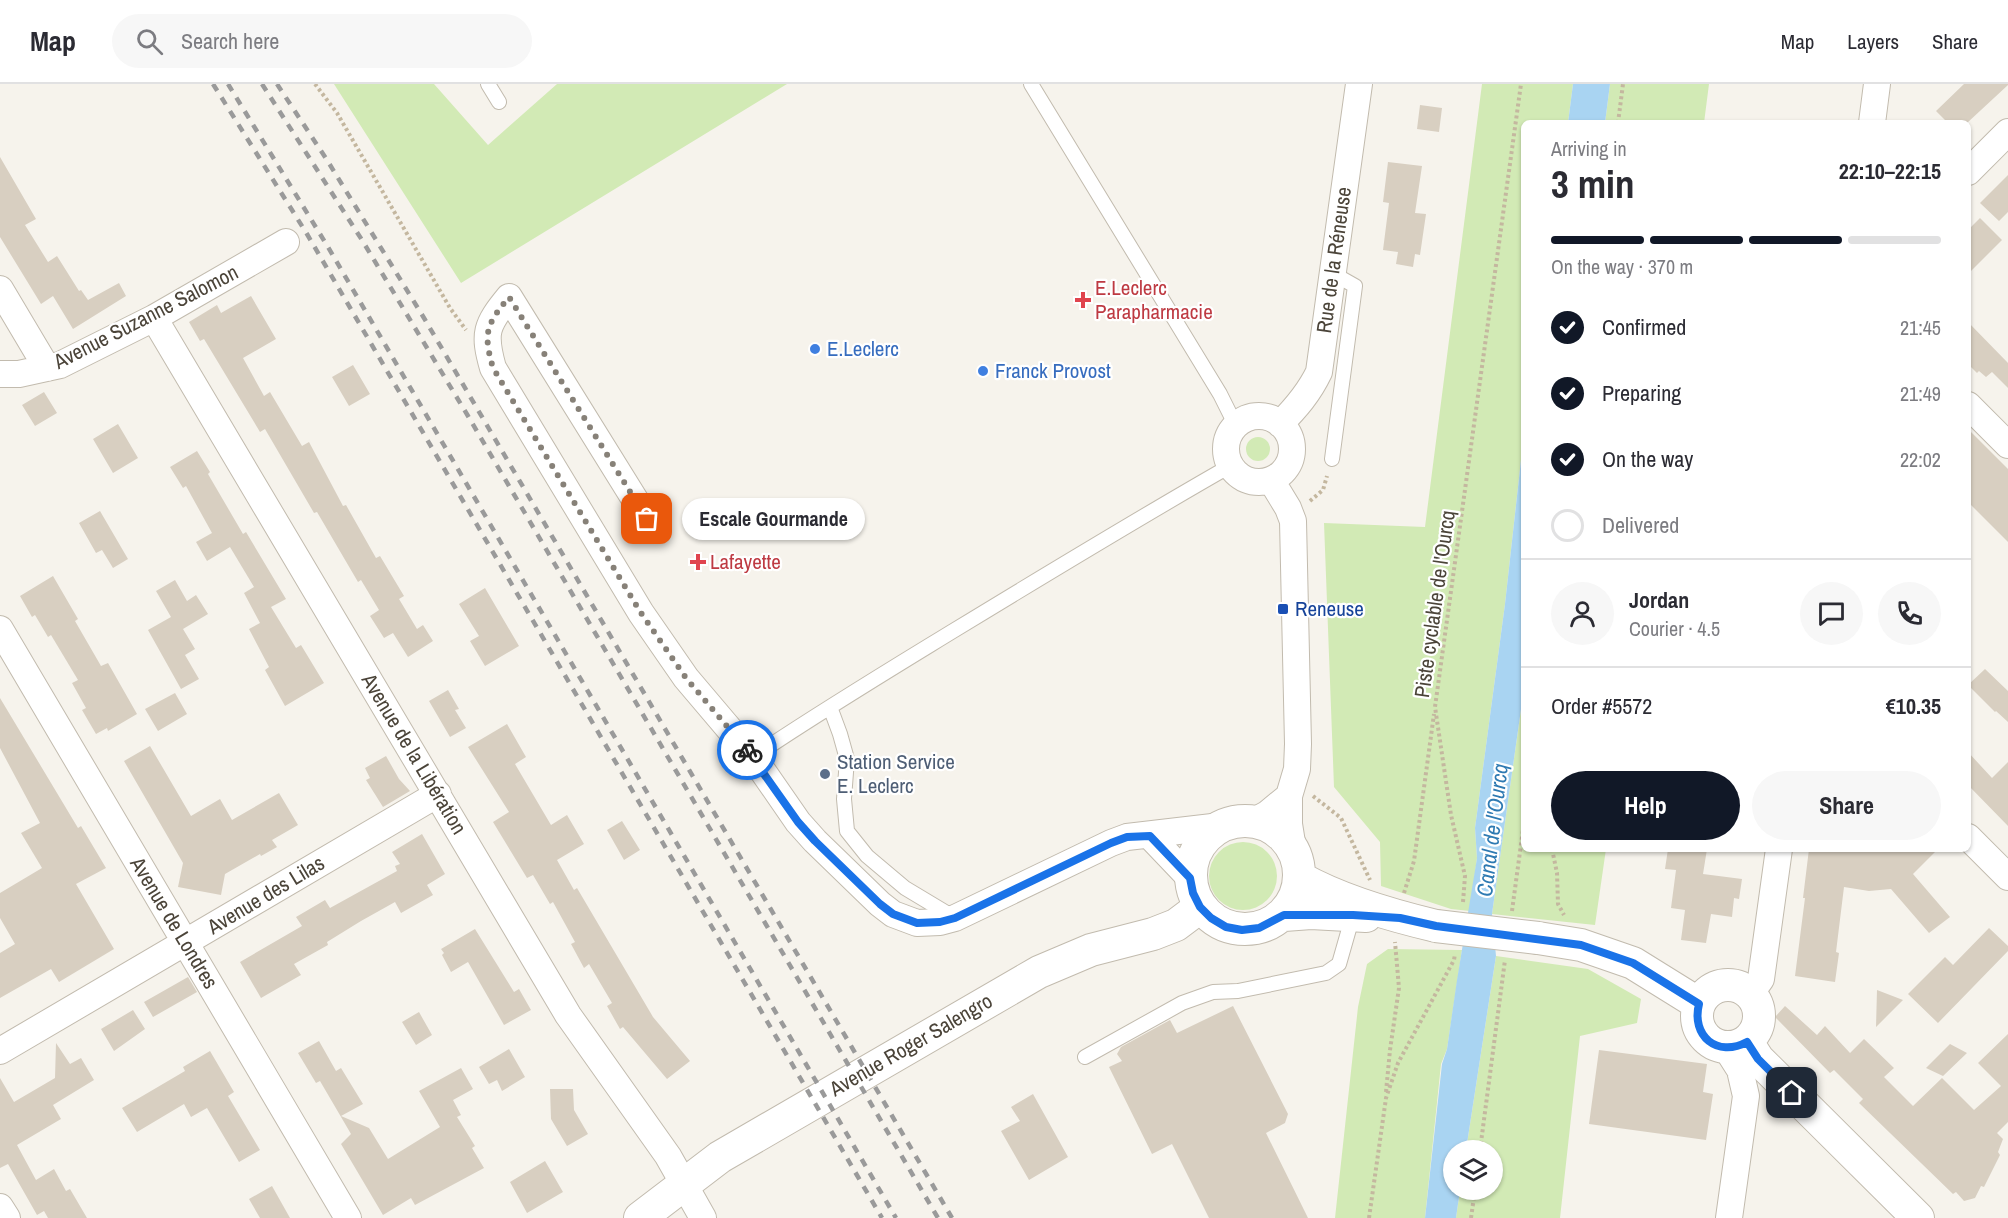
<!DOCTYPE html>
<html lang="en">
<head>
<meta charset="utf-8">
<style>
	:root { --surface:#fff; --page:#f7f7f7; --text:#2b2b33; --muted:#7c7c81; --line:#e1e1e2; --accent:#111827 }
	body { margin:0; font-family:"Archivo Narrow",sans-serif; background:var(--page); color:var(--text); height:100vh; display:flex; flex-direction:column; font-size:22px; white-space:nowrap }
	* { box-sizing:border-box; margin:0 }
	p { font-size:20px; color:var(--muted) }
	.icon { flex:none; width:33px; height:33px; fill:none; stroke:currentColor; stroke-width:2; stroke-linecap:round; stroke-linejoin:round }
	.map { position:relative; flex:1; overflow:hidden }
	.details { position:absolute; left:1521px; top:36px; width:450px; height:732px; display:flex; flex-direction:column; background:var(--surface); border-radius:9px; box-shadow:0 2px 4px #0004 }
	.details>* { flex:none }
	.controls { position:absolute; left:1443px; top:1056px; display:grid; gap:12px }
	.controls a { display:grid; place-items:center; width:60px; height:60px; border-radius:50%; background:var(--surface); box-shadow:0 2px 4px #0004; font-size:30px }
	.pin { position:absolute; display:grid; place-items:center; width:51px; height:51px; color:#fff; margin:-26px; border-radius:12px; box-shadow:0 3px 9px #0006 }
	.courier { position:absolute; display:grid; place-items:center; width:60px; height:60px; margin:-30px; border:4px solid #1a73e8; border-radius:50%; background:#fff; color:#222; box-shadow:0 2px 8px #0007 }
	.bubble { position:absolute; height:42px; border-radius:21px; background:var(--surface); box-shadow:0 2px 4px #0004; font-size:20px; font-weight:800; line-height:42px; text-align:center }
	.overview em { font-style:normal; font-weight:800 }
	.overview div { display:flex; flex-direction:column-reverse }
	.overview { display:flex; align-items:center; justify-content:space-between; height:102px; padding:0 30px }
	h1 { font-size:39px; font-weight:800; line-height:45px }
	.bar { display:grid; grid-template-columns:repeat(4,1fr); gap:9px 6px; align-content:center; height:72px; padding:0 30px }
	.bar i { height:8px; border-radius:4px; background:var(--line) }
	.bar .selected { background:var(--accent) }
	.bar p { grid-column:span 4 }
	.line { display:flex; align-items:center; gap:15px; padding:0 30px; border-top:2px solid var(--line) }
	.line div { flex:1 }
	.round { display:grid; place-items:center; flex:none; width:63px; height:63px; border-radius:32px; background:var(--page) }
	ol { padding:0 30px; list-style:none }
	li { display:flex; align-items:center; gap:18px; height:66px }
	li p { margin-inline-start:auto }
	li .icon { padding:6px; border-radius:50%; background:var(--accent); color:#fff; stroke-width:4 }
	li:last-child { color:var(--muted) }
	li i { width:33px; height:33px; border:3px solid var(--line); border-radius:50% }
	.primary-button { display:flex; gap:12px; margin-top:auto; padding:12px 30px }
	.primary-button a { flex:1; height:69px; border-radius:36px; background:var(--accent); color:#fff; font-size:24px; font-weight:800; line-height:69px; text-align:center }
	.primary-button a+a { background:var(--page); color:var(--text) }
	header { display:flex; align-items:center; gap:36px; box-sizing:border-box; height:84px; padding:0 30px; background:var(--surface); border-bottom:2px solid var(--line) }
	header strong { font-size:28px }
	nav { display:flex; gap:33px; margin-inline-start:auto; font-size:21px }
	.search { width:420px; height:54px; background:var(--page); display:flex; align-items:center; gap:15px; box-sizing:border-box; padding:0 21px; border-radius:33px; color:var(--muted); font-size:22px }
	.map>svg:first-child { display:block }
	.green { fill:#d2eab5 }
	.water { fill:#a9d4f2 }
	.building { fill:#d8cfc1 }
	.lines { fill:none; stroke-linecap:round; stroke-linejoin:round }
	.service-casing { stroke:#c2bbae; stroke-width:16 }
	.minor-casing { stroke:#c2bbae; stroke-width:28 }
	.tertiary-casing { stroke:#c2bbae; stroke-width:34 }
	.path { stroke:#c4b79f; stroke-width:4; stroke-dasharray:3 3; stroke-linecap:butt }
	.service { stroke:#fff; stroke-width:14 }
	.minor { stroke:#fff; stroke-width:26 }
	.tertiary { stroke:#fff; stroke-width:32 }
	.rail { stroke:#9a9a9a; stroke-width:4.5; stroke-dasharray:8 8; stroke-linecap:butt }
	.tertiary-bridge-casing { stroke:#c2bbae; stroke-width:34; stroke-linecap:butt }
	.tertiary-bridge { stroke:#fff; stroke-width:32 }
	.done { stroke:#878178; stroke-width:6; stroke-dasharray:0 10.8 }
	.route { stroke:#1a73e8; stroke-width:8 }
	.health-dot { fill:#e0444e; stroke:#fff; stroke-width:2 }
	.shop-dot { fill:#3f7fe0; stroke:#fff; stroke-width:2 }
	.transit-dot { fill:#1a4fb4; stroke:#fff; stroke-width:2 }
	.service-dot { fill:#5c6f8a; stroke:#fff; stroke-width:2 }
	.labels { text-anchor:middle; stroke-width:4.5; stroke-linejoin:round; paint-order:stroke }
	.street-label { font-size:21px; fill:#4b4439; stroke:#fff }
	.health-label { font-size:21px; fill:#be3a42; stroke:#fff; text-anchor:start }
	.shop-label { font-size:21px; fill:#366cbe; stroke:#fff; text-anchor:start }
	.transit-label { font-size:21px; fill:#164399; stroke:#fff; text-anchor:start }
	.service-label { font-size:21px; fill:#4e5e75; stroke:#fff; text-anchor:start }
	.water-label { font-size:22px; font-style:italic; fill:#2e7ab2; stroke:#fff }
</style>
</head>
<body>
<header>
<strong>Map</strong>
<div class="search"><svg class="icon" aria-label="search" viewBox="0 0 24 24"><circle cx="10" cy="10" r="6"/><path d="M15 15l6 6"/></svg>Search here</div>
<nav><a>Map</a><a>Layers</a><a>Share</a></nav>
</header>
<div class="map">
<svg width="2008" height="1134" viewBox="0 0 2008 1134">
	<rect width="100%" height="100%" fill="#f6f3ec"/>
	<path class="green" d="M 334,0 L 434,0 L 488,61 L 557,0 L 787,0 L 461,199 Z
		M 1482,0 L 1573,0 L 1568,39 L 1524,39 L 1524,349 L 1505,520 L 1475,744 L 1477,774 L 1470,827 L 1451,825 L 1381,802 L 1380,758 L 1334,703 L 1324,439 L 1425,443 Z
		M 1610,0 L 1709,0 L 1704,39 L 1605,39 Z
		M1246 365a12 12 0 1 1 24 0a12 12 0 1 1-24 0Z
		M 1524,604 L 1524,765 L 1606,765 L 1595,841 L 1492,830 Z
		M1209 792a34 34 0 1 1 68 0a34 34 0 1 1-68 0Z
		M 1388,865 L 1462,866 L 1447,965 L 1441,980 L 1425,1134 L 1335,1134 L 1358,923 L 1367,880 Z
		M 1496,872 L 1588,885 L 1641,915 L 1637,939 L 1580,952 L 1560,1134 L 1456,1134 L 1460,1106 L 1492,1106 L 1492,1066 L 1466,1066 Z"/>
	<path class="water" d="M 1573,0 L 1610,0 L 1605,39 L 1568,39 Z
		M 1524,349 L 1524,604 L 1492,830 L 1496,872 L 1466,1066 L 1454,1066 L 1454,1106 L 1460,1106 L 1456,1134 L 1425,1134 L 1442,980 L 1447,965 L 1457,896 L 1477,774 L 1475,744 L 1505,520 Z"/>
	<path class="building" d="M 1964,0 L 2008,0 L 2008,1 L 1967,39 L 1948,39 L 1936,27 Z
		M 1420,21 L 1442,24 L 1439,48 L 1417,45 Z
		M 0,73 L 36,135 L 25,141 L 48,178 L 57,172 L 79,207 L 81,206 L 88,216 L 119,199 L 126,212 L 73,245 L 53,212 L 41,220 L 0,153 Z
		M 1388,78 L 1422,82 L 1415,129 L 1426,130 L 1420,171 L 1415,170 L 1413,183 L 1396,180 L 1398,168 L 1383,166 L 1389,119 L 1383,118 Z
		M 2008,91 L 2008,128 L 1999,137 L 1980,119 Z
		M 1980,134 L 2002,156 L 1968,190 L 1968,146 Z
		M 251,212 L 276,255 L 243,274 L 264,312 L 270,308 L 302,362 L 309,358 L 343,422 L 346,421 L 376,474 L 380,472 L 404,512 L 399,515 L 417,545 L 423,541 L 433,557 L 408,573 L 393,549 L 384,554 L 370,532 L 379,526 L 361,496 L 358,498 L 317,428 L 314,429 L 265,345 L 260,348 L 204,255 L 200,257 L 189,238 L 217,221 L 221,229 Z
		M 1968,238 L 2008,279 L 2008,304 L 1992,288 L 1986,293 L 1979,287 L 1977,289 L 1968,280 Z
		M 353,281 L 370,310 L 349,322 L 332,293 Z
		M 44,308 L 57,329 L 35,342 L 22,321 Z
		M 118,340 L 138,374 L 113,389 L 93,355 Z
		M 1968,345 L 2008,385 L 2008,458 L 1968,418 Z
		M 197,367 L 210,388 L 208,390 L 243,450 L 246,448 L 286,515 L 271,523 L 296,564 L 301,561 L 324,599 L 285,622 L 265,586 L 269,583 L 249,545 L 260,539 L 244,509 L 254,503 L 230,463 L 207,477 L 196,458 L 212,449 L 186,402 L 183,404 L 170,383 Z
		M 100,427 L 128,475 L 113,484 L 102,466 L 96,469 L 79,439 Z
		M 53,492 L 78,535 L 75,537 L 101,582 L 108,579 L 137,630 L 108,647 L 107,644 L 96,650 L 82,626 L 86,624 L 72,599 L 78,596 L 51,551 L 48,553 L 35,531 L 32,533 L 20,512 Z
		M 175,496 L 187,517 L 196,511 L 208,530 L 183,545 L 195,565 L 185,571 L 199,595 L 181,605 L 148,546 L 171,533 L 156,507 Z
		M 485,504 L 519,562 L 485,582 L 470,557 L 479,552 L 459,520 Z
		M 1985,585 L 2008,607 L 2008,638 L 1996,627 L 1995,628 L 1968,601 Z
		M 448,606 L 459,625 L 455,626 L 466,644 L 450,653 L 429,617 Z
		M 175,609 L 187,630 L 158,647 L 145,625 Z
		M 0,614 L 78,744 L 81,742 L 106,784 L 76,800 L 114,865 L 59,898 L 51,885 L 0,914 L 0,869 L 15,860 L 0,834 L 0,809 L 42,784 L 21,749 L 40,739 L 0,664 Z
		M 507,640 L 526,673 L 515,680 L 551,741 L 567,731 L 584,760 L 557,776 L 574,806 L 577,804 L 653,933 L 690,977 L 667,995 L 623,943 L 620,945 L 607,922 L 612,919 L 589,880 L 584,884 L 571,860 L 575,858 L 553,818 L 550,820 L 533,791 L 527,794 L 493,738 L 509,728 L 468,663 Z
		M 150,662 L 191,732 L 220,715 L 232,736 L 279,709 L 298,741 L 272,756 L 277,763 L 261,772 L 260,770 L 225,790 L 221,811 L 178,803 L 183,779 L 124,677 Z
		M 1968,668 L 1992,694 L 2008,678 L 2008,742 L 1968,701 Z
		M 386,672 L 399,695 L 410,707 L 383,723 L 366,696 L 370,694 L 365,684 Z
		M 622,737 L 640,766 L 624,776 L 607,746 Z
		M 422,750 L 445,790 L 427,801 L 433,811 L 401,829 L 395,818 L 361,837 L 327,858 L 328,861 L 294,880 L 301,891 L 261,914 L 240,878 L 302,842 L 296,833 L 325,816 L 330,824 L 397,787 L 395,782 L 400,780 L 392,768 Z
		M 1668,765 L 1707,765 L 1703,790 L 1742,795 L 1739,815 L 1734,814 L 1732,833 L 1711,830 L 1706,859 L 1681,856 L 1685,826 L 1671,824 L 1676,786 L 1665,785 Z
		M 1809,765 L 1938,765 L 1913,790 L 1950,833 L 1929,849 L 1891,805 L 1869,807 L 1844,803 L 1836,868 L 1839,869 L 1835,898 L 1795,892 L 1805,814 L 1803,814 Z
		M 1989,844 L 2008,862 L 2008,867 L 1938,939 L 1908,910 L 1945,873 L 1953,881 Z
		M 475,845 L 514,908 L 519,905 L 531,926 L 504,941 L 468,878 L 451,888 L 442,871 L 444,869 L 441,865 Z
		M 188,893 L 197,908 L 153,933 L 144,918 Z
		M 1877,906 L 1903,916 L 1876,943 Z
		M 1233,922 L 1288,1030 L 1285,1039 L 1266,1049 L 1308,1134 L 1209,1134 L 1172,1060 L 1152,1070 L 1109,983 L 1122,977 L 1117,970 L 1121,963 L 1170,936 L 1177,949 Z
		M 1785,922 L 1817,951 L 1825,942 L 1850,969 L 1864,955 L 1894,984 L 1884,993 L 1913,1022 L 1942,994 L 1974,1026 L 2001,1002 L 1978,979 L 2008,950 L 2008,1038 L 1997,1049 L 2003,1055 L 1998,1068 L 2000,1071 L 1984,1103 L 1981,1102 L 1975,1114 L 1964,1117 L 1956,1108 L 1953,1110 L 1859,1019 L 1863,1015 L 1834,986 L 1830,989 L 1775,933 Z
		M 133,926 L 145,945 L 114,967 L 101,945 Z
		M 419,928 L 432,951 L 416,961 L 402,938 Z
		M 319,957 L 336,987 L 341,984 L 363,1020 L 341,1032 L 369,1044 L 388,1075 L 440,1043 L 419,1007 L 461,984 L 473,1005 L 453,1016 L 461,1031 L 457,1033 L 475,1062 L 472,1064 L 484,1084 L 415,1121 L 411,1114 L 383,1131 L 341,1060 L 351,1050 L 320,997 L 316,999 L 298,969 Z
		M 56,959 L 70,980 L 81,974 L 94,996 L 53,1021 L 61,1035 L 17,1061 L 36,1096 L 54,1085 L 66,1107 L 70,1105 L 87,1134 L 48,1134 L 44,1127 L 37,1131 L 8,1080 L 0,1084 L 0,994 L 14,1018 L 55,994 Z
		M 1950,960 L 1967,969 L 1943,992 L 1926,984 Z
		M 509,965 L 525,993 L 502,1007 L 497,996 L 489,1000 L 479,983 Z
		M 1599,966 L 1707,980 L 1703,1008 L 1713,1010 L 1706,1056 L 1589,1040 Z
		M 210,967 L 234,1008 L 228,1012 L 260,1066 L 239,1078 L 207,1024 L 191,1033 L 184,1020 L 137,1048 L 122,1024 L 185,987 L 183,983 Z
		M 550,1005 L 573,1005 L 574,1026 L 588,1050 L 567,1062 L 551,1035 Z
		M 1033,1010 L 1068,1073 L 1029,1096 L 1001,1047 L 1020,1037 L 1011,1023 Z
		M 545,1077 L 563,1108 L 527,1129 L 510,1098 Z
		M 272,1102 L 290,1134 L 260,1134 L 249,1115 Z"/>
	<g class="lines">
		<g class="service-casing">
			<path id="service" d="M 488,0 L 499,18
				M 1031,0 L 1220,310 L 1236,342
				M 1332,375 L 1355,202 L 1332,189
				M 830,623 L 840,650 L 847,675 L 844,715 L 847,747 L 867,772 L 905,804 L 955,834
				M 753,673 C 818,629 886,588 953,547 C 1045,491 1137,435 1230,382
				M 1085,973 L 1182,919 L 1213,908 L 1238,907 L 1326,889 L 1339,880 L 1353,831"/>
		</g>
		<g class="minor-casing">
			<path id="minor" d="M 1872,39 L 1877,0
				M 1968,88 L 2008,48
				M 0,205 L 47,284
				M 154,234 L 568,931 L 668,1072 L 703,1134
				M 0,290 L 19,290 L 60,281 L 154,234 L 286,158
				M 1968,321 L 2008,361
				M1226 365a33 33 0 1 1 66 0a33 33 0 1 1-66 0Z
				M 1280,340 C 1296,324 1309,309 1319,288 L 1359,0
				M 1271,396 L 1288,424 L 1293,437 L 1298,660 L 1297,685 L 1289,712 L 1289,740 L 1293,765
				M 647,435 L 509,213 C 486,241 483,249 493,284 L 641,529 L 686,594 L 753,673 L 798,738 L 815,757 L 880,820 L 893,830 L 917,839 L 940,838 L 955,834 L 1111,759 L 1127,753 L 1221,742
				M 0,545 L 348,1134
				M 1254,737 L 1267,730 L 1289,712
				M 1150,752 L 1190,794
				M 1968,753 L 2008,793
				M 1746,906 L 1756,902 L 1761,895 L 1779,765
				M 1726,964 L 1740,986 L 1746,1012 L 1729,1134
				M 0,967 L 438,710
				M 0,1123 L 7,1134"/>
		</g>
		<g class="tertiary-casing">
			<path id="tertiary" d="M1191 791a54 54 0 1 1 108 0a54 54 0 1 1-108 0Z
				M 1300,794 C 1341,817 1390,831 1436,842
				M 1284,831 L 1311,829 L 1366,832
				M 1538,854 L 1581,861 L 1633,879 L 1699,920
				M1697 932a31 31 0 1 1 62 0a31 31 0 1 1-62 0Z
				M 1747,958 L 1758,975 L 1918,1134
				M 640,1134 L 720,1073 L 1039,888 L 1091,866 L 1153,850 L 1176,841 L 1200,823"/>
		</g>
		<path class="path" d="M 315,0 L 337,29 L 450,224 L 466,246
			M 1618,39 L 1623,0
			M 1310,417 L 1323,406 L 1327,392
			M 1313,712 L 1341,734 L 1370,796
			M 1552,765 L 1557,789 L 1558,820 L 1564,831
			M 1404,809 L 1414,777 L 1434,630
			M 1463,818 L 1465,792 L 1451,731 L 1435,623 L 1521,0
			M 1512,827 L 1524,738
			M 1386,1008 L 1390,966 L 1399,904 L 1395,858
			M 1480,1066 L 1505,876
			M 1369,1134 L 1386,1014 L 1398,979 L 1454,876 L 1455,870
			M 1471,1134 L 1475,1106"/>
		<use href="#service" class="service"/>
		<use href="#minor" class="minor"/>
		<use href="#tertiary" class="tertiary"/>
		<path class="rail" d="M 213,0 L 307,150 L 882,1134
			M 228,0 L 328,163 L 896,1134
			M 262,0 L 362,156 L 468,332 L 938,1134
			M 277,0 L 327,76 L 424,234 L 952,1134"/>
		<g class="tertiary-bridge-casing">
			<path id="tertiary-bridge" d="M 1436,842 L 1538,854"/>
		</g>
		<use href="#tertiary-bridge" class="tertiary-bridge"/>
	</g>
	<g class="lines">
		<path class="done" d="M 647,435 L 509,213 C 486,241 483,249 493,284 L 641,529 L 686,594 L 747,666"/>
		<path class="route" d="M 747,666 L 798,738 L 815,757 L 880,820 L 893,830 L 917,839 L 940,838 L 955,834 L 1111,759 L 1127,753 L 1150,752 L 1190,794 L 1193,809 L 1200,823 L 1211,834 L 1226,843 L 1242,846 L 1259,844 L 1284,831 L 1353,831 L 1400,834 L 1436,842 L 1581,861 L 1633,879 L 1699,920 C 1691,952 1717,974 1747,958 L 1758,975 L 1792,1009"/>
	</g>
	<g class="health-dot">
		<path d="M1080 207h6v6h6v6h-6v6h-6v-6h-6v-6h6z"/>
		<path d="M695 469h6v6h6v6h-6v6h-6v-6h-6v-6h6z"/>
	</g>
	<g class="shop-dot">
		<circle cx="815" cy="265" r="6"/>
		<circle cx="983" cy="287" r="6"/>
	</g>
	<rect class="transit-dot" x="1277" y="519" width="12" height="12" rx="3"/>
	<circle class="service-dot" cx="825" cy="690" r="6"/>
	<g class="labels">
		<g class="street-label">
			<text transform="translate(1334 176) rotate(-82)" y="7">Rue de la Réneuse</text>
			<text transform="translate(146 233) rotate(-27)" y="7">Avenue Suzanne Salomon</text>
			<text transform="translate(1435 520) rotate(-82)" y="7">Piste cyclable de l'Ourcq</text>
			<text transform="translate(414 670) rotate(59)" y="7">Avenue de la Libération</text>
			<text transform="translate(266 811) rotate(-31)" y="7">Avenue des Lilas</text>
			<text transform="translate(174 839) rotate(59)" y="7">Avenue de Londres</text>
			<text transform="translate(911 961) rotate(-30)" y="7">Avenue Roger Salengro</text>
		</g>
		<g class="health-label">
			<text x="1095" y="211">E.Leclerc<tspan x="1095" dy="24">Parapharmacie</tspan></text>
			<text x="710" y="485">Lafayette</text>
		</g>
		<g class="shop-label">
			<text x="827" y="272">E.Leclerc</text>
			<text x="995" y="294">Franck Provost</text>
		</g>
		<g class="transit-label">
			<text x="1295" y="532">Reneuse</text>
		</g>
		<g class="service-label">
			<text x="837" y="685">Station Service<tspan x="837" dy="24">E. Leclerc</tspan></text>
		</g>
		<g class="water-label">
			<text transform="translate(1492 746) rotate(-83)" y="8">Canal de l'Ourcq</text>
		</g>
	</g>
</svg>
<div class="controls">
<a><svg class="icon" aria-label="layers" viewBox="0 0 24 24"><path d="M12 4l9 5-9 5-9-5zM3 14l9 5 9-5"/></svg></a>
</div>
<div class="pin" style="left:647px;top:435px;background:#ea580c"><svg class="icon" aria-label="bag" viewBox="0 0 24 24"><path d="M5 8h14l-1 12H6zM9 8a3 3 0 0 1 6 0"/></svg></div>
<div class="pin" style="left:1792px;top:1009px;background:#1f2937"><svg class="icon" aria-label="home" viewBox="0 0 24 24"><path d="M3 11l9-7 9 7M6 9v11h12V9"/></svg></div>
<div class="courier" style="left:747px;top:666px"><svg class="icon" aria-label="bike" viewBox="0 0 24 24"><circle cx="6" cy="16" r="4"/><circle cx="18" cy="16" r="4"/><path d="M6 16l4-8h5l3 8M10 8l3 8H6M13 5h3"/></svg></div>
<div class="bubble" style="left:682px;top:414px;width:183px">Escale Gourmande</div>
<section class="details">
<div class="overview"><div><h1>3 min</h1><p>Arriving in</p></div><em>22:10–22:15</em></div>
<div class="bar"><i class="selected"></i><i class="selected"></i><i class="selected"></i><i></i><p>On the way · 370 m</p></div>
<ol>
<li><svg class="icon" aria-label="check" viewBox="0 0 24 24"><path d="M5 12l5 5 9-10"/></svg>Confirmed<p>21:45</p></li>
<li><svg class="icon" aria-label="check" viewBox="0 0 24 24"><path d="M5 12l5 5 9-10"/></svg>Preparing<p>21:49</p></li>
<li><svg class="icon" aria-label="check" viewBox="0 0 24 24"><path d="M5 12l5 5 9-10"/></svg>On the way<p>22:02</p></li>
<li><i></i>Delivered</li>
</ol>
<div class="line" style="height:108px"><a class="round"><svg class="icon" aria-label="person" viewBox="0 0 24 24"><circle cx="12" cy="8" r="4"/><path d="M4 21q1-7 8-7t8 7"/></svg></a><div><b>Jordan</b><p>Courier · 4.5</p></div><a class="round"><svg class="icon" aria-label="chat" viewBox="0 0 24 24"><path d="M4 5h16v11H9l-5 4z"/></svg></a><a class="round"><svg class="icon" aria-label="phone" viewBox="0 0 24 24"><path d="M5 4h4l2 5-3 2q2 4 5 5l2-3 5 2v4C11 20 4 13 5 4z"/></svg></a></div>
<div class="line" style="height:78px"><div>Order #5572</div><b>€10.35</b></div>
<div class="primary-button"><a>Help</a><a>Share</a></div>
</section>
</div>
</body>
</html>
